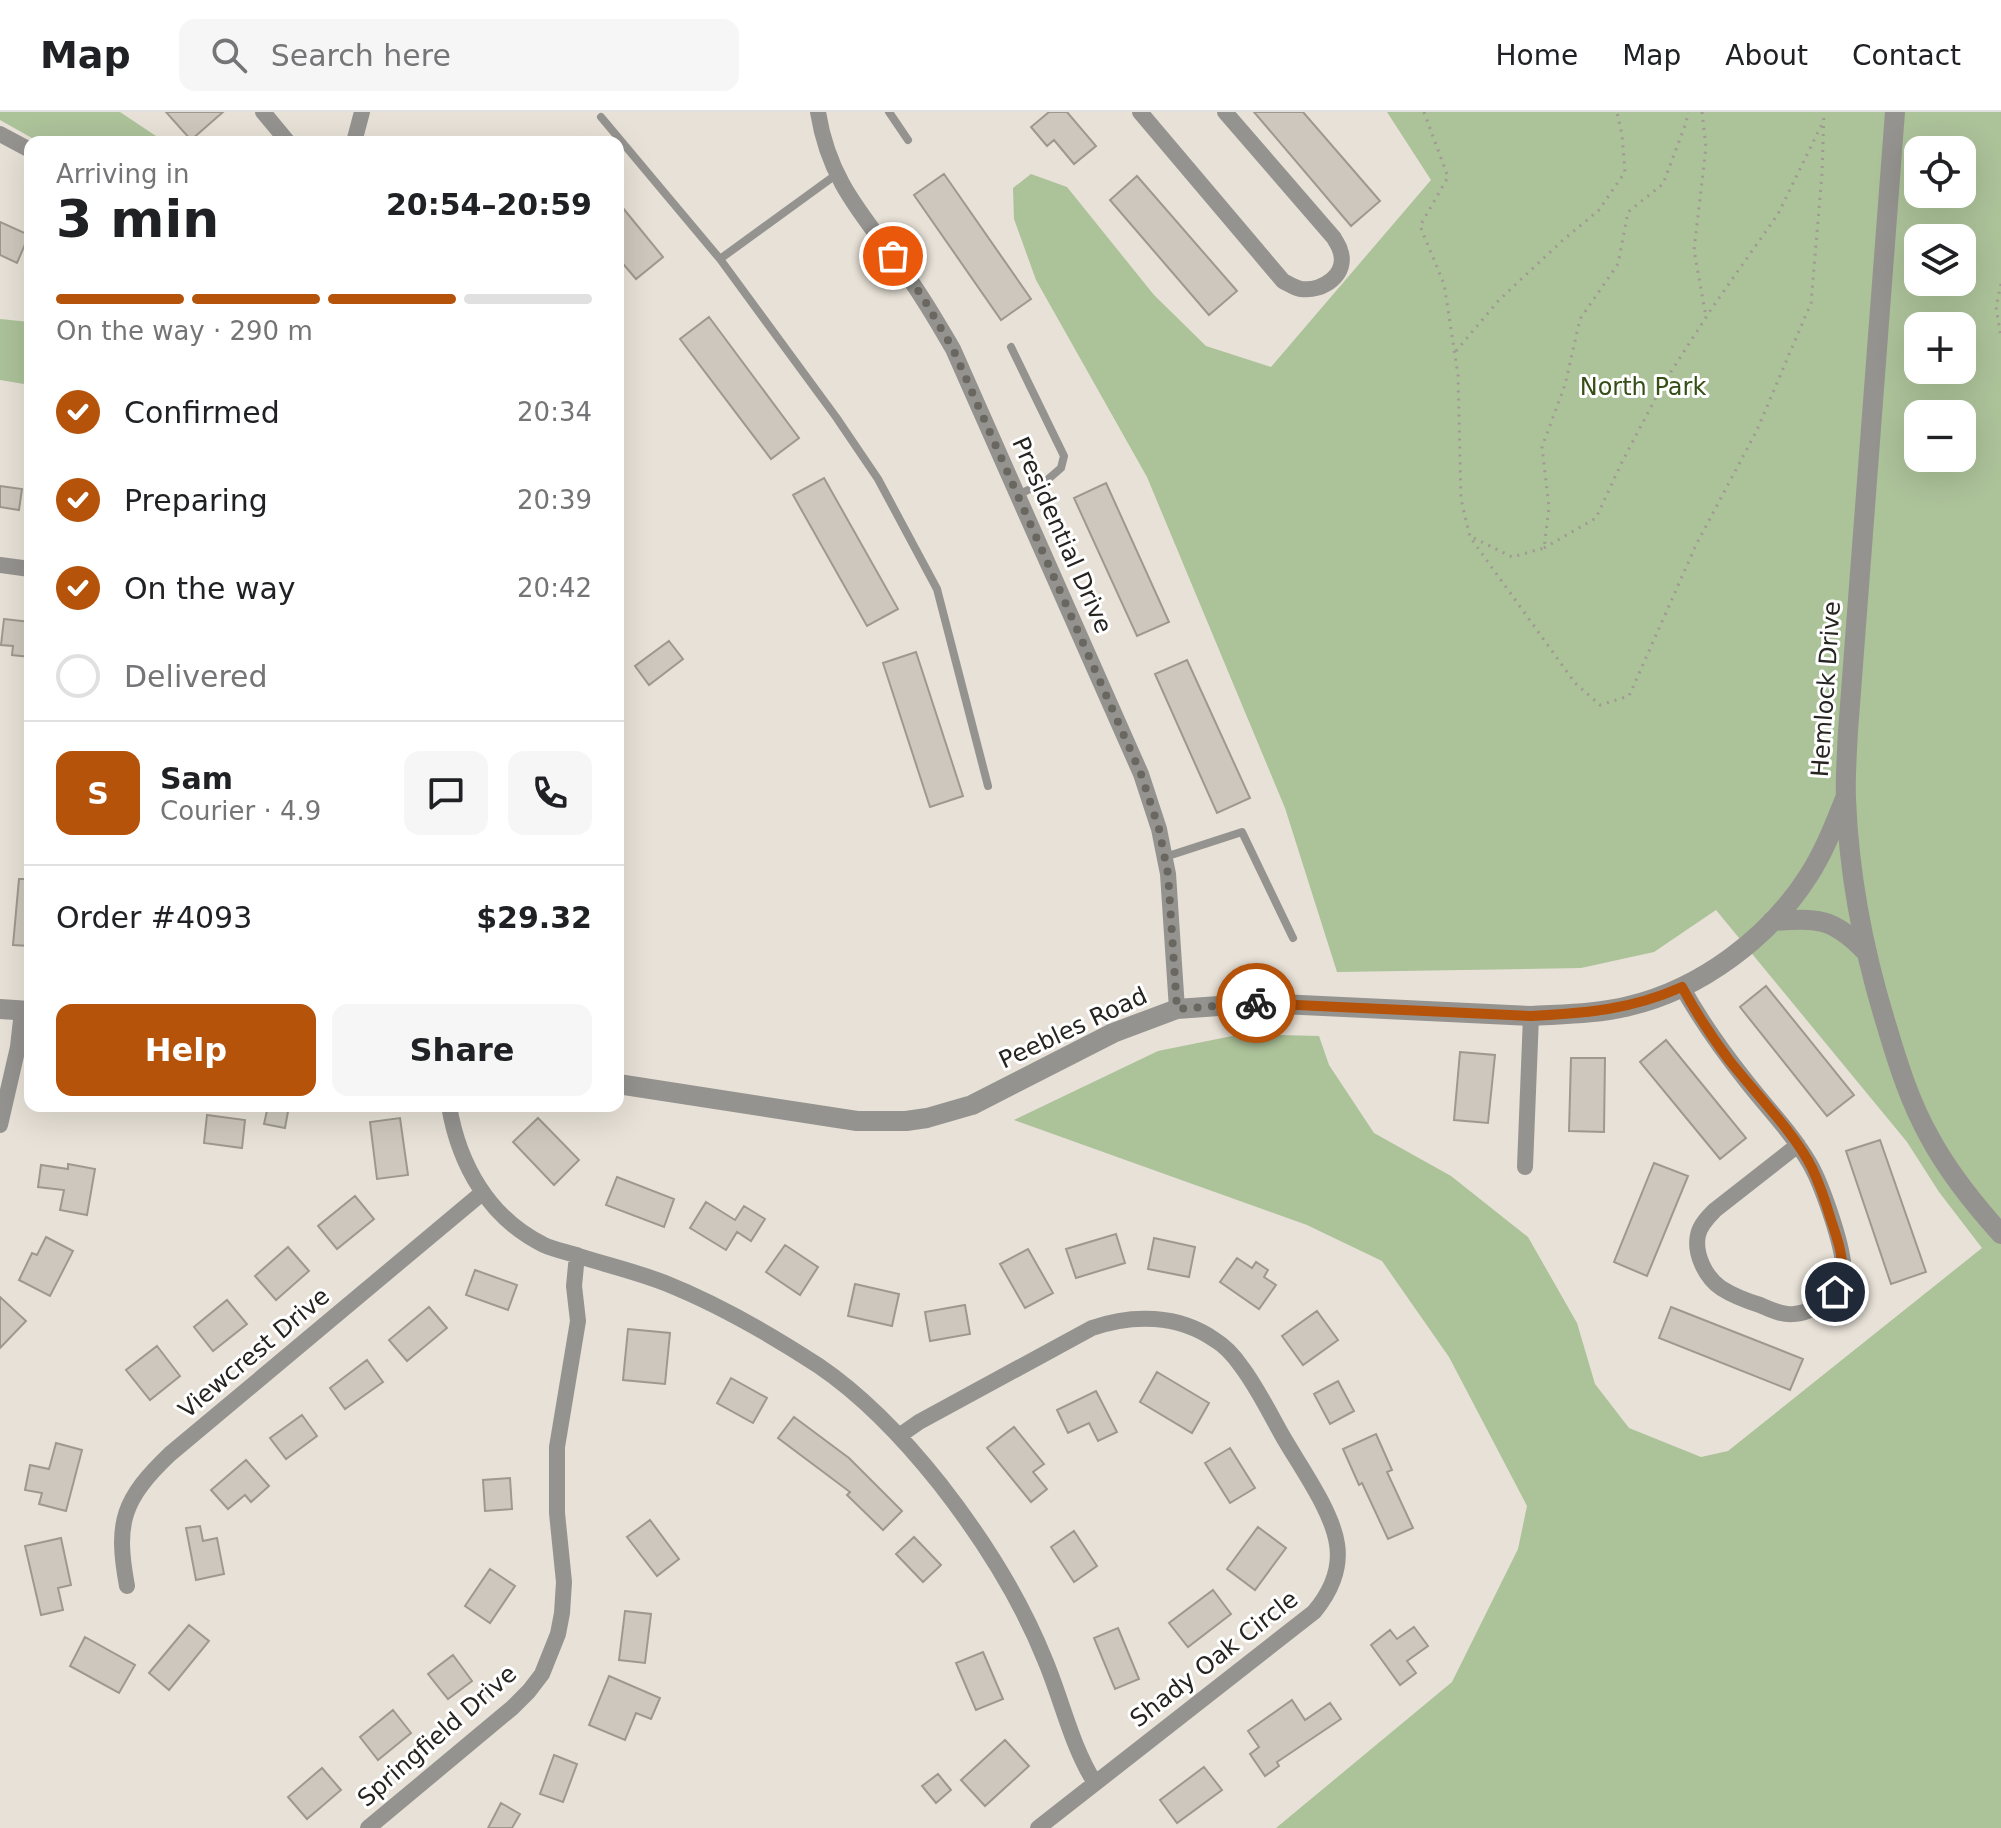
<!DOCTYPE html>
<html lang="en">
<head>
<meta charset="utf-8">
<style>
	:root { --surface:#fff; --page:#f6f6f6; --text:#202124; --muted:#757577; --line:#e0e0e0; --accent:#b45309 }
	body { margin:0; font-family:"DejaVu Sans",sans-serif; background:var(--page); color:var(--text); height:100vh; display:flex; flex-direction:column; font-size:30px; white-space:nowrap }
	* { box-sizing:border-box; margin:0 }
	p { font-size:26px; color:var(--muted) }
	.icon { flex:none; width:44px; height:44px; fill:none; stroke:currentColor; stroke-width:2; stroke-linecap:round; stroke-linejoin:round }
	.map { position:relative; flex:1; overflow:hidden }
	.details { position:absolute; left:24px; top:24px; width:600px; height:976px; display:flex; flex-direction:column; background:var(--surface); border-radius:16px; box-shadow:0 8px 32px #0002 }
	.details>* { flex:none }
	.tools { position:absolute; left:1904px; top:24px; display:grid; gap:16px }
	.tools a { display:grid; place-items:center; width:72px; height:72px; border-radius:16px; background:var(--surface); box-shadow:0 8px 32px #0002; font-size:40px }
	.pin { position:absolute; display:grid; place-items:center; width:68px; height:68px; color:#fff; margin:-34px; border:4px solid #fff; border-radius:50%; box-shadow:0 2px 8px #0007 }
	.courier { position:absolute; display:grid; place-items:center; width:80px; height:80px; margin:-40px; border:6px solid #b45309; border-radius:50%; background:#fff; color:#222; box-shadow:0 2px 10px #0007 }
	.head em { font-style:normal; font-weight:700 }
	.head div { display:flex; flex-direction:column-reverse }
	.head { display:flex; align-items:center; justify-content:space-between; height:136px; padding:0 32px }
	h1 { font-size:52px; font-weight:700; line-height:60px }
	.bar { display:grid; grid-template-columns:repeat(4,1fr); gap:12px 8px; align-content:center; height:96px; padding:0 32px }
	.bar i { height:10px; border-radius:6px; background:var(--line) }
	.bar .current { background:var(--accent) }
	.bar p { grid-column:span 4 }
	.line { display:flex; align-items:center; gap:20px; padding:0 32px; border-top:2px solid var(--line) }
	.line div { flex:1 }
	.round { display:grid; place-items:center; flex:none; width:84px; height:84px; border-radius:16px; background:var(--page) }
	ol { padding:0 32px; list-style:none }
	li { display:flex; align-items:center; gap:24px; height:88px }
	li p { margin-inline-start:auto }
	li .icon { padding:8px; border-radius:50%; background:var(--accent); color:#fff; stroke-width:4 }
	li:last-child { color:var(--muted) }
	li i { width:44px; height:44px; border:4px solid var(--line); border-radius:50% }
	.primary-button { display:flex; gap:16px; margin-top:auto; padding:16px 32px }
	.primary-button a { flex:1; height:92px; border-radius:16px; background:var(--accent); color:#fff; font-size:32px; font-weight:700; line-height:92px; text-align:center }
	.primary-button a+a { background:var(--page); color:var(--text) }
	header { display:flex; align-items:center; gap:48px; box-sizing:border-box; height:112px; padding:0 40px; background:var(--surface); border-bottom:2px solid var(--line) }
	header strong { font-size:38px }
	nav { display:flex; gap:44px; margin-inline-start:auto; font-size:28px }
	.search { width:560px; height:72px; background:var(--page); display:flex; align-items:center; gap:20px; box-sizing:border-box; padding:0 28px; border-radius:16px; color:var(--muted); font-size:30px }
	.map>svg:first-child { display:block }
	.green { fill:#acc299; fill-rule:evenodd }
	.building { fill:#cdc7bd; stroke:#9e998f; stroke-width:2 }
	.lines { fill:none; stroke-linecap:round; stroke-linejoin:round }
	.path { stroke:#9f9a92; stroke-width:3; stroke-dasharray:2 6; stroke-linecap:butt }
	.service { stroke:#95938f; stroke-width:8 }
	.minor { stroke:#95938f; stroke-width:16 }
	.tertiary { stroke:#95938f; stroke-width:20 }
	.done { stroke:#6a6660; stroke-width:8; stroke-dasharray:0 14.4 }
	.route { stroke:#b45309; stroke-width:10 }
	.labels { text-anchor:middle; stroke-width:6; stroke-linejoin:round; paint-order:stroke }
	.park-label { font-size:24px; fill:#354f16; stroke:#fff }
	.street-label { font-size:24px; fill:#262420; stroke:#fff }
</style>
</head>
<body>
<header>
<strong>Map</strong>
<div class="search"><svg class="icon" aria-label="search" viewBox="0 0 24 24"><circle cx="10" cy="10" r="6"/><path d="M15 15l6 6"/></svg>Search here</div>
<nav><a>Home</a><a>Map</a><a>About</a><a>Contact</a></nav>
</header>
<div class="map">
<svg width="2001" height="1716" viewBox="0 0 2001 1716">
	<rect width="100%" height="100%" fill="#e7e1d7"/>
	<path class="green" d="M 0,0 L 120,0 L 165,30 L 39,30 L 0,8 Z
		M 1387,0 L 2001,0 L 2001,1716 L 1276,1716 L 1452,1570 L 1518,1437 L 1527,1394 L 1449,1245 L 1382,1149 L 1307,1113 L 1014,1008 L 1158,939 L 1242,922 L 1319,924 L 1329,953 L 1374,1021 L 1451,1064 L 1528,1125 L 1577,1211 L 1595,1272 L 1629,1316 L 1701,1345 L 1728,1339 L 1982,1136 L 1939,1080 L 1907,1030 L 1716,798 L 1654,840 L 1581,856 L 1337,860 L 1285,696 L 1147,365 L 1036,168 L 1014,107 L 1013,76 L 1031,62 L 1067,75 L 1154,183 L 1206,234 L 1271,255 L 1431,68 ZM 1918,38 L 1962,38 L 1962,82 L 1918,82 ZM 1918,126 L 1962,126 L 1962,170 L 1918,170 ZM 1918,214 L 1962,214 L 1962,258 L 1918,258 ZM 1918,302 L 1962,302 L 1962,346 L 1918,346 Z
		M 0,207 L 30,210 L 30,273 L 0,268 Z"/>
	<path class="building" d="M 166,0 L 223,0 L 191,28 Z
		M 1049,0 L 1067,0 L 1096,34 L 1074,52 L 1054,28 L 1047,34 L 1031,15 Z
		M 1254,0 L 1303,0 L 1380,89 L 1351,114 Z
		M 944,62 L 1031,187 L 1001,208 L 914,83 Z
		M 1137,64 L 1237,179 L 1209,203 L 1110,88 Z
		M 618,90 L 663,145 L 636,167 L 618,146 Z
		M 0,110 L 29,123 L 17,151 L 0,143 Z
		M 709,205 L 799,326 L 771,347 L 680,227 Z
		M 824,366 L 898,497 L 867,514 L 793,383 Z
		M 1106,371 L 1169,510 L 1137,524 L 1074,386 Z
		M 0,374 L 22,377 L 19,398 L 0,395 Z
		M 4,507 L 30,510 L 30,545 L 12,543 L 13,534 L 1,533 Z
		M 669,529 L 683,547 L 649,573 L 635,554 Z
		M 916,540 L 963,684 L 930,695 L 883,551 Z
		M 1187,548 L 1250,686 L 1217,701 L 1155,562 Z
		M 19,767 L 30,767 L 30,834 L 13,833 Z
		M 1766,874 L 1854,983 L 1827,1004 L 1740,895 Z
		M 1666,928 L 1746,1026 L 1720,1047 L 1640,950 Z
		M 1460,940 L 1495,943 L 1488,1011 L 1454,1008 Z
		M 1571,946 L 1605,946 L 1604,1020 L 1569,1019 Z
		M 268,994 L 289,994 L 285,1016 L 264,1012 Z
		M 207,1003 L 245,1008 L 242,1036 L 204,1031 Z
		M 400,1006 L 408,1063 L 377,1067 L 370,1010 Z
		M 538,1006 L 579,1048 L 554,1073 L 513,1030 Z
		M 1880,1028 L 1926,1160 L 1891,1172 L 1846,1039 Z
		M 1654,1051 L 1688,1064 L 1647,1164 L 1614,1150 Z
		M 68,1052 L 95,1057 L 87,1103 L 60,1098 L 64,1078 L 38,1075 L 41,1053 L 68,1057 Z
		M 617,1065 L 674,1087 L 664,1115 L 606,1093 Z
		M 355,1084 L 374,1107 L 337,1137 L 318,1114 Z
		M 706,1090 L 735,1108 L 744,1094 L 765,1107 L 751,1129 L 737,1120 L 726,1138 L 690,1116 Z
		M 1116,1122 L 1125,1151 L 1076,1166 L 1066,1137 Z
		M 46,1125 L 73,1139 L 50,1184 L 19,1168 L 32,1141 L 37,1143 Z
		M 1154,1126 L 1195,1135 L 1189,1165 L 1148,1157 Z
		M 785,1133 L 818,1155 L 800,1183 L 766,1160 Z
		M 288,1135 L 309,1159 L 276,1188 L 255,1164 Z
		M 1028,1137 L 1053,1181 L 1025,1196 L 1000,1152 Z
		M 1237,1146 L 1252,1156 L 1256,1150 L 1268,1158 L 1264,1165 L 1276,1173 L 1259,1197 L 1220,1170 Z
		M 475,1158 L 517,1173 L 508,1198 L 466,1183 Z
		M 855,1172 L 899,1182 L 892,1214 L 848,1204 Z
		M 0,1185 L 26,1209 L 0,1236 Z
		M 227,1188 L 247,1212 L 213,1239 L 194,1215 Z
		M 965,1193 L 970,1222 L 930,1229 L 925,1200 Z
		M 429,1195 L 447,1216 L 407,1249 L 389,1228 Z
		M 1671,1195 L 1803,1247 L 1790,1278 L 1659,1226 Z
		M 1317,1199 L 1338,1228 L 1303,1253 L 1282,1224 Z
		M 628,1217 L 670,1221 L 665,1272 L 623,1268 Z
		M 157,1234 L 180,1264 L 150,1288 L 126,1258 Z
		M 367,1248 L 383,1270 L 345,1297 L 330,1276 Z
		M 1157,1260 L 1209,1291 L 1192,1321 L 1140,1290 Z
		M 731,1266 L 767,1286 L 753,1311 L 717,1291 Z
		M 1338,1269 L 1354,1299 L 1330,1312 L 1314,1282 Z
		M 1096,1279 L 1117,1320 L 1098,1329 L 1089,1311 L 1068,1321 L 1057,1298 Z
		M 302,1303 L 317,1324 L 286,1347 L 270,1326 Z
		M 794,1305 L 849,1346 L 902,1399 L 883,1418 L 847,1383 L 850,1380 L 778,1326 Z
		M 1014,1315 L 1044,1352 L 1033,1360 L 1047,1377 L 1031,1390 L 987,1336 Z
		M 1376,1322 L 1392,1358 L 1387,1360 L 1413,1416 L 1388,1427 L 1362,1371 L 1359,1373 L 1343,1337 Z
		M 56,1331 L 82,1338 L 66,1399 L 39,1392 L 42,1381 L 25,1378 L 30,1353 L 49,1357 Z
		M 1230,1336 L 1255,1376 L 1230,1391 L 1205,1351 Z
		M 246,1348 L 269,1374 L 251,1390 L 245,1383 L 228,1397 L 211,1378 Z
		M 510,1366 L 512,1397 L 485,1399 L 483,1368 Z
		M 650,1408 L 679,1447 L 657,1464 L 627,1425 Z
		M 200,1414 L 203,1429 L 217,1426 L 224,1462 L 196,1468 L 186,1416 Z
		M 1258,1415 L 1286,1436 L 1255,1478 L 1227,1457 Z
		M 1074,1419 L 1097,1454 L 1074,1470 L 1051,1435 Z
		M 914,1425 L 941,1453 L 923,1470 L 896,1442 Z
		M 61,1426 L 71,1473 L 58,1476 L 63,1498 L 41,1503 L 25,1434 Z
		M 490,1457 L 515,1474 L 490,1511 L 465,1494 Z
		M 1213,1478 L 1231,1502 L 1188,1535 L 1169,1511 Z
		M 625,1499 L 651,1502 L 645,1551 L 619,1548 Z
		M 189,1513 L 209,1529 L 169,1578 L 149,1561 Z
		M 1414,1515 L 1428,1534 L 1407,1549 L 1416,1561 L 1400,1573 L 1371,1533 L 1390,1518 L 1397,1527 Z
		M 1118,1516 L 1139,1567 L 1115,1577 L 1094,1526 Z
		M 85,1525 L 135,1553 L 119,1581 L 70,1554 Z
		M 983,1540 L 1003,1587 L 976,1598 L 956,1551 Z
		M 453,1543 L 472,1569 L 448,1587 L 428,1562 Z
		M 609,1564 L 660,1586 L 651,1607 L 636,1601 L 625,1628 L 589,1613 Z
		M 1292,1588 L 1305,1608 L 1330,1591 L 1341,1607 L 1277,1650 L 1279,1654 L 1265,1664 L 1250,1642 L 1259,1635 L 1248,1619 Z
		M 393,1598 L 411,1621 L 378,1648 L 360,1625 Z
		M 1005,1628 L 1029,1654 L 985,1694 L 961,1668 Z
		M 554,1643 L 577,1652 L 563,1690 L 540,1682 Z
		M 1204,1655 L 1222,1678 L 1177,1711 L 1160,1688 Z
		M 322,1656 L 341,1678 L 307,1707 L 288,1685 Z
		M 938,1662 L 951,1678 L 936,1691 L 922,1674 Z
		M 501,1691 L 520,1702 L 512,1716 L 488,1716 Z"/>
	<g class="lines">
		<path class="path" d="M 1424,0 L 1448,65 L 1420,114 L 1444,172 L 1447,191 L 1458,263 L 1461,387 L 1470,425 L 1575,571 L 1600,593 L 1629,584 L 1696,433 L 1757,318 L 1811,191 L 1822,62 L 1824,0
			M 1702,0 L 1706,35 L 1694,138 L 1706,205
			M 2001,172 L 1996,195 L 2001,226
			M 1456,239 L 1499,188 L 1562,129 L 1599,98 L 1625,60 L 1622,23 L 1617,0
			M 1474,426 L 1512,445 L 1544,436 L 1549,395 L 1542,335 L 1565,273 L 1580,207 L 1618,152 L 1628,100 L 1663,72 L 1686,11 L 1688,0
			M 1544,436 L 1596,406 L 1621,352 L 1663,272 L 1712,196 L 1778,102 L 1822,12"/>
		<path class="service" d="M 889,0 L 908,28
			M 601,5 L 720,147 L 836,305 L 878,367 L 937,477 L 988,674
			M 720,147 L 837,62
			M 1011,235 L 1064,344 L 1061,356 L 1046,369 L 1018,383
			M 1165,745 L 1242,720 L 1293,826"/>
		<path class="minor" d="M 263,0 L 288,30
			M 818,0 C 829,70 864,104 903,158 C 922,183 937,210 953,237 L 1141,662 L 1159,717 L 1168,762 L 1177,897
			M 1140,0 L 1283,169 C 1289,172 1295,176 1301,177 C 1323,180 1349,162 1340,138 C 1339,134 1336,130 1334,126 L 1225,0
			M 0,22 L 30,38
			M 354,30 L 362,0
			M 0,453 L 30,457
			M 1682,875 C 1701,909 1723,940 1747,970 C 1768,997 1793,1022 1810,1052 C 1822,1073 1840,1126 1843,1150 C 1843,1158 1840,1171 1836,1179 C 1828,1191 1808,1201 1794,1202 C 1783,1204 1770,1197 1760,1193 C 1747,1189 1732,1183 1721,1176 C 1705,1165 1694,1141 1698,1123 C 1700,1113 1708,1105 1715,1098 L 1798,1033
			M 449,994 C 459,1053 489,1106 544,1133 C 555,1138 567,1140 579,1144 C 607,1153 637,1160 665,1171 C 720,1193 770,1222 819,1254 C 866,1286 905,1328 940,1372 C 983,1427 1019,1483 1045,1548 C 1062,1588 1071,1633 1095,1671
			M 0,1013 L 18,935 L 22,899
			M 1525,1055 L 1531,904
			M 899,1324 L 919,1310 L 1092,1216 C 1132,1202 1178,1202 1215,1228 C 1225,1234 1234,1244 1241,1254 C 1257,1275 1269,1300 1282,1323 C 1299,1353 1332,1398 1337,1432 C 1341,1457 1330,1481 1314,1500 L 1038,1716
			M 127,1474 C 115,1410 123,1387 170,1342 L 482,1081
			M 368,1716 L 512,1596 L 529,1579 L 542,1562 L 558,1522 L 562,1501 L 564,1470 L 557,1401 L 557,1335 L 578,1209 L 574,1174 L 577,1143"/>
		<path class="tertiary" d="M 1895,0 L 1848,619 C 1847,642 1845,665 1846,687 C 1849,765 1864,841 1887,915 C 1898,952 1910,990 1929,1024 C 1948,1060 1974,1092 2001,1122
			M 1772,809 C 1817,806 1832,805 1865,839
			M 0,897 L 30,899
			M 618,972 L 857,1009 L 906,1009 L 927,1006 L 972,993 L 1113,921 L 1177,897 L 1261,891 L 1531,904 C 1564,902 1597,902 1629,894 C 1701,877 1770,825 1809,763 C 1825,738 1835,711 1846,684"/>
	</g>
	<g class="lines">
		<path class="done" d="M 893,144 L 922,184 L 953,237 L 1141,662 L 1159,717 L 1168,762 L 1177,897 L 1256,891"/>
		<path class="route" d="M 1256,891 L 1531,904 C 1587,901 1630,898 1682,875 C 1696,901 1712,925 1729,948 C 1755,981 1794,1020 1812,1056 C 1820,1073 1826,1091 1831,1108 C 1841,1138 1847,1150 1835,1180"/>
	</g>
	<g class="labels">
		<g class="park-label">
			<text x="1643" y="283">North Park</text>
		</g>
		<g class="street-label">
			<text transform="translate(1062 423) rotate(66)" y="8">Presidential Drive</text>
			<text transform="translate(1826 577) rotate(-86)" y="8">Hemlock Drive</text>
			<text transform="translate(1073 916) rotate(-25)" y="8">Peebles Road</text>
			<text transform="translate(254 1241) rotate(-40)" y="8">Viewcrest Drive</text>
			<text transform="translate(1214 1547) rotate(-38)" y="8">Shady Oak Circle</text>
			<text transform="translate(437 1624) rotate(-41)" y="8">Springfield Drive</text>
		</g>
	</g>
</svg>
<div class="tools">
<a><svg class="icon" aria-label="locate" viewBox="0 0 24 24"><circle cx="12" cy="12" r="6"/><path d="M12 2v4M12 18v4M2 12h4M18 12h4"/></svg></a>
<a><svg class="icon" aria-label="layers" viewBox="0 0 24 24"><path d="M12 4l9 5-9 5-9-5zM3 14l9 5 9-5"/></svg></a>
<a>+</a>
<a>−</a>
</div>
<div class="pin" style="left:893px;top:144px;background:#ea580c"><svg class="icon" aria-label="bag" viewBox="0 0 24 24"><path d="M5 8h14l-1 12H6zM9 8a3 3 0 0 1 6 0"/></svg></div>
<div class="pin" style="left:1835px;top:1180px;background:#1f2937"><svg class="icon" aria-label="home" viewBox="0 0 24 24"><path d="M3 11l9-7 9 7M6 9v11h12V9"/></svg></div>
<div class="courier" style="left:1256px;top:891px"><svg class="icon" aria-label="bike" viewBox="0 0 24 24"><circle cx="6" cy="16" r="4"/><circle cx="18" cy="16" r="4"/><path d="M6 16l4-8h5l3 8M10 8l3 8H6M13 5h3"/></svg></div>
<section class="details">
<div class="head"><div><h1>3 min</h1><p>Arriving in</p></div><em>20:54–20:59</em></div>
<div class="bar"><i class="current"></i><i class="current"></i><i class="current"></i><i></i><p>On the way · 290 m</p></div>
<ol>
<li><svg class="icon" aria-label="check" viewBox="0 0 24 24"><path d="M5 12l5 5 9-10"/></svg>Confirmed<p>20:34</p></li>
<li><svg class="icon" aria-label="check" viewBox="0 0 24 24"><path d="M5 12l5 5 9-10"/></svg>Preparing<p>20:39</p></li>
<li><svg class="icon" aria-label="check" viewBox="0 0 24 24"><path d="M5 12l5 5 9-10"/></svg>On the way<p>20:42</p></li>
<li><i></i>Delivered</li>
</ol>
<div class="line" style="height:144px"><b class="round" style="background:var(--accent);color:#fff">S</b><div><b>Sam</b><p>Courier · 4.9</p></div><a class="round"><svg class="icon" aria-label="chat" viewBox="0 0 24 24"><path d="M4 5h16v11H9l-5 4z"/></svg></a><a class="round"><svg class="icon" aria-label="phone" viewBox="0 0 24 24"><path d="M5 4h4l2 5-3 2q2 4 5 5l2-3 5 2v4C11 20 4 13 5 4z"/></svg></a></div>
<div class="line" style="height:104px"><div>Order #4093</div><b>$29.32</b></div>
<div class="primary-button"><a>Help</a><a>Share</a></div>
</section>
</div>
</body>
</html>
